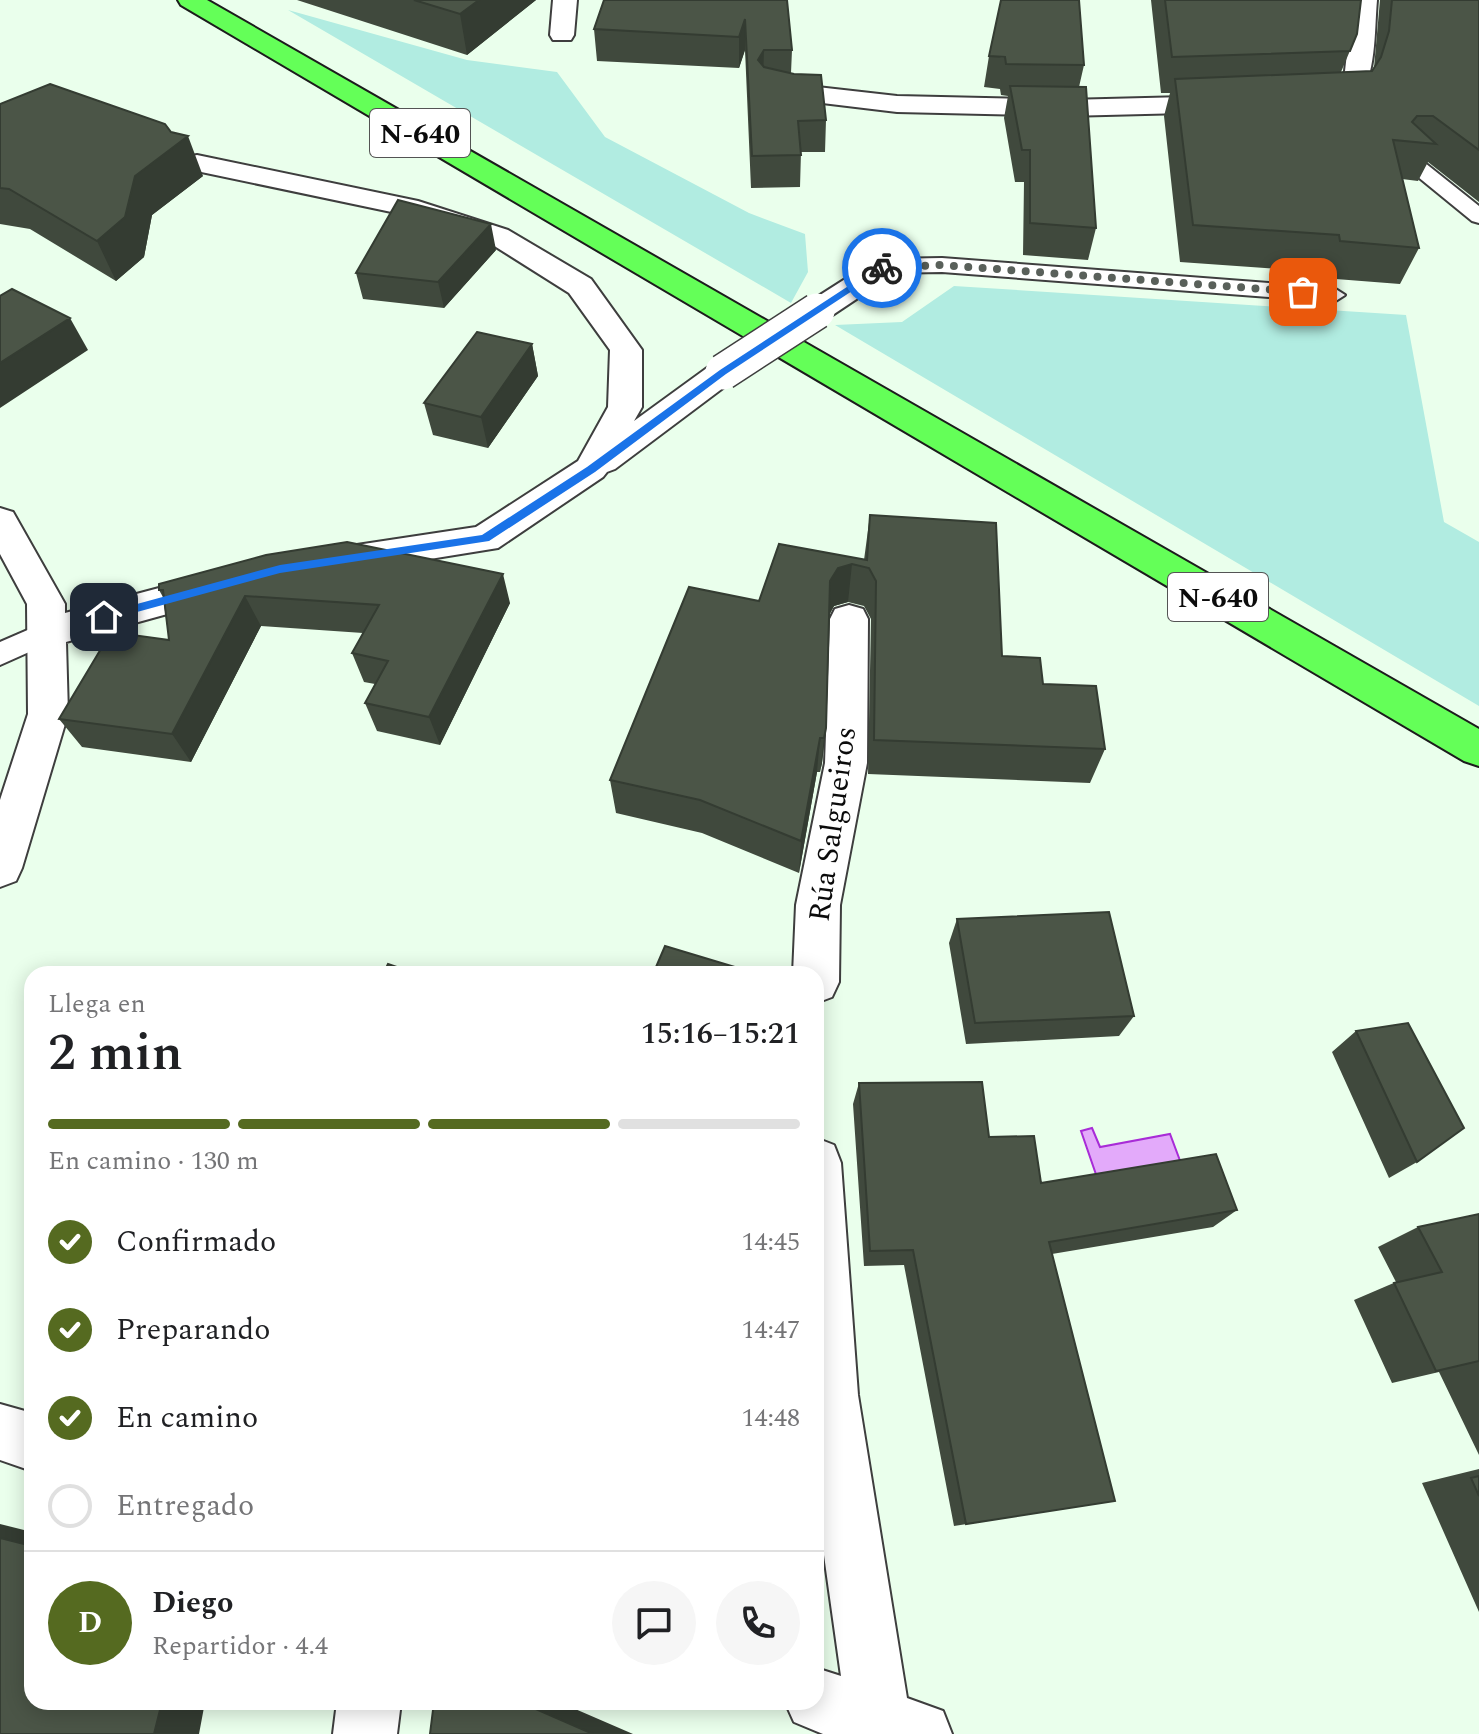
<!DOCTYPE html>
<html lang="es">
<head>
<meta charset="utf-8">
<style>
	:root { --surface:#fff; --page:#f6f6f6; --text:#202124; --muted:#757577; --line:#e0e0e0; --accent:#556a20 }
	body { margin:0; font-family:Spectral,serif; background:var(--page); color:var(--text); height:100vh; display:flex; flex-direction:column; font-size:30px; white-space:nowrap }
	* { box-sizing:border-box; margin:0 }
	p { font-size:26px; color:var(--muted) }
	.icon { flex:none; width:44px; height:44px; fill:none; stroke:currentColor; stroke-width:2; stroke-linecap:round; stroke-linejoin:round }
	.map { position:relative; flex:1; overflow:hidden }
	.side { position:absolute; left:24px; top:966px; width:800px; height:744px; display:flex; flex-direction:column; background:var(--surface); border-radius:24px; box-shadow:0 4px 20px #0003 }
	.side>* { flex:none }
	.pin { position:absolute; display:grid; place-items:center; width:68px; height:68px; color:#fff; margin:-34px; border-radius:16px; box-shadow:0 4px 12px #0006 }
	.courier { position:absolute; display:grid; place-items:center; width:80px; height:80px; margin:-40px; border:6px solid #1a73e8; border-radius:50%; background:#fff; color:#222; box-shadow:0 2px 10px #0007 }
	.overview em { font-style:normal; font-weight:600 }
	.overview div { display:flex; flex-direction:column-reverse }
	.overview { display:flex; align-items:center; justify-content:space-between; height:136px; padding:0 24px }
	h1 { font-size:52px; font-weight:600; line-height:60px }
	.bar { display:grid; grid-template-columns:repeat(4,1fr); gap:12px 8px; align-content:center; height:96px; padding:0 24px }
	.bar i { height:10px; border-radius:6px; background:var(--line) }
	.bar .selected { background:var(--accent) }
	.bar p { grid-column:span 4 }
	.line { display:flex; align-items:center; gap:20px; padding:0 24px; border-top:2px solid var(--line) }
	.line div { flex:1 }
	.round { display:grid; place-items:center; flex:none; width:84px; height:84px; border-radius:42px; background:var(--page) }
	ol { padding:0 24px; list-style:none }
	li { display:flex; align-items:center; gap:24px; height:88px }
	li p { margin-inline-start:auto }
	li .icon { padding:8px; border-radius:50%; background:var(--accent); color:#fff; stroke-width:4 }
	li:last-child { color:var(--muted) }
	li i { width:44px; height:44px; border:4px solid var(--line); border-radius:50% }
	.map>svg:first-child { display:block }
	.green { fill:#b1ece1 }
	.water { fill:#e3aafa; stroke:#a82cd7; stroke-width:2 }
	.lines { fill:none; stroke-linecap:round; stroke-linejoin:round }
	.service-casing { stroke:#3e3e3e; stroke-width:4 }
	.minor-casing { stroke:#3e3e3e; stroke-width:4 }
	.trunk-casing { stroke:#1c1c1c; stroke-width:4 }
	.service { fill:#fff; fill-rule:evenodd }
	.minor { fill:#fff; fill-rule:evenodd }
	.trunk { fill:#64ff58; fill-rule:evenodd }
	.minor-bridge-casing { stroke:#3e3e3e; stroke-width:38; stroke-linecap:butt }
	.minor-bridge { stroke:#fff; stroke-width:35 }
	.wall { fill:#40493d }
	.shaded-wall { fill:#343c32 }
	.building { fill:#4b5547; stroke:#343c32; stroke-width:2 }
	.route { fill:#1a73e8 }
	.done { stroke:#59605a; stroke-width:8; stroke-dasharray:0 14.4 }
	.labels { text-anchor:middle; stroke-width:8; stroke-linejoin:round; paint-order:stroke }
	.shield { fill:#fff; stroke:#545454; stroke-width:2 }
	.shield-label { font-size:28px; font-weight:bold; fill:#0b0b0b }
	.street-label { font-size:30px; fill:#0b0b0b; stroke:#fff }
</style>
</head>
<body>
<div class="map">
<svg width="1479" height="1734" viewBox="0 0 1479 1734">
	<rect width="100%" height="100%" fill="#eaffec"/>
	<path class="green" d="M 288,10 L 467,60 L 557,72 L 605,137 L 749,213 L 805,234 L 808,272 L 791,303 Z
		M 954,286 L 1406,315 L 1444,522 L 1479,542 L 1479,706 L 835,325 L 902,322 Z"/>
	<path class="water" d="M 1092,1128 L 1100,1147 L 1170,1134 L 1182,1166 L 1099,1183 L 1081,1131 Z"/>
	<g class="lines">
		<g class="service-casing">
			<path id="service" d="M 1408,153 L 1415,155 L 1479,206 L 1479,223 L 1472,221 L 1401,163 L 1398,159 L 1401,155 Z
				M 942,258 L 1334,288 L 1345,295 L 1334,302 L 942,272 L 886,273 L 875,266 L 886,259 Z
				M 46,622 L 56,626 L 60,633 L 56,640 L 0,665 L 0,642 Z"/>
		</g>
		<g class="minor-casing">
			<path id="minor" d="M 553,0 L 577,0 L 574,35 L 571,40 L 553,40 L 550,35 Z
				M 1353,0 L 1377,0 C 1374,34 1377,74 1356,104 L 1318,107 L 1309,105 L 1305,99 L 1309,93 L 1337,90 L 1345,71 Z
				M 773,82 L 897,96 L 1066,100 L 1225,96 L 1234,98 L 1238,104 L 1234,110 L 1225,112 L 1066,116 L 897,112 L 764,96 L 760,90 L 764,84 Z
				M 197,155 L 418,201 L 508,230 L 591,279 L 642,350 L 642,407 L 634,421 L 711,365 L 723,362 L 735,365 L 739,372 L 735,379 L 615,469 L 607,472 L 603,477 L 498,548 L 337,574 L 324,570 L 319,561 L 324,552 L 337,548 L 476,527 L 578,461 L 608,407 L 610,350 L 569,293 L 488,242 L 401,214 L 187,169 L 183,163 L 187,157 Z
				M 886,257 L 897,260 L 901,266 L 897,272 L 828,318 L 817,320 L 806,318 L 801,311 L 806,304 L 875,260 Z
				M 0,508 L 13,512 L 65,604 L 65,613 L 223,571 L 236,575 L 242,585 L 236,595 L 66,642 L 68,714 L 22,868 L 16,881 L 0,887 L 0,800 L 28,714 L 27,604 L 0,554 Z
				M 849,605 L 863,609 L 868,619 L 867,763 L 840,905 L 839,982 L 832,997 L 816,1003 L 816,974 L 793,974 L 796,905 L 825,763 L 830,619 L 835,609 Z
				M 816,1138 L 834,1145 L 841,1163 L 858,1395 L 907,1698 L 943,1711 L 952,1734 L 823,1734 L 794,1722 L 785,1702 L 816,1702 L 816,1668 L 841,1676 L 816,1498 Z
				M 0,1404 L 32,1413 L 32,1471 L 0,1460 Z
				M 337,1702 L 401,1702 L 397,1734 L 333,1734 Z"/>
		</g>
		<g class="trunk-casing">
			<path id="trunk" d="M 178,0 L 207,0 L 1479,729 L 1479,766 L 1464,761 L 181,5 Z"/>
		</g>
		<use href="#service" class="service"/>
		<use href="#minor" class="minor"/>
		<use href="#trunk" class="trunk"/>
		<g class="minor-bridge-casing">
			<path id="minor-bridge" d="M 723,372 L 817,311"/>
		</g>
		<use href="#minor-bridge" class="minor-bridge"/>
	</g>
	<path class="wall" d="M 297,0 L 536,0 L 467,55 Z
		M 787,0 L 792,50 L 791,73 L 826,120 L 825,152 L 801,152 L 800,187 L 751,188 L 745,50 L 739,68 L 597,61 L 594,29 Z
		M 1151,0 L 1361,0 L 1357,34 L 1341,72 L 1372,71 L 1374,68 L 1380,0 L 1479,0 L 1479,202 L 1428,162 L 1418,181 L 1402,179 L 1419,248 L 1400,284 L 1323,278 L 1322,272 L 1180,262 L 1164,116 L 1170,93 L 1161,93 Z
		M 989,56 L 1084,65 L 1079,87 L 1096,228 L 1088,260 L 1023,255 L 1024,182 L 1015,182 L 1004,118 L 1008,96 L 1001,95 L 1000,89 L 984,87 Z
		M 0,104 L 203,176 L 152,215 L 144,257 L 116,281 L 30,229 L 0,224 Z
		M 496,250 L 444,308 L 363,299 L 356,273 Z
		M 532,344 L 538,376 L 488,448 L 433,435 L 424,403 Z
		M 870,515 L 1002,656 L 1043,684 L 1105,749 L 1090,783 L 868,774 L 871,619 L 864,606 L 848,602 L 834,606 L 829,615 L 826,728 L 822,763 L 820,772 L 817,772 L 799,873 L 702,833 L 616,813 L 610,780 L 759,601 L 864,560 Z
		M 159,590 L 510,603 L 440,745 L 377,731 L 365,703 L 375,684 L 364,682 L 352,653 L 363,633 L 261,626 L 191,762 L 82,747 L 59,719 L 169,640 L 163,597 Z
		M 957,919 L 1134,1016 L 1119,1036 L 966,1044 L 949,943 Z
		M 1356,1031 L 1417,1162 L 1389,1178 L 1332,1052 Z
		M 859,1083 L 989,1137 L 1041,1183 L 1237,1210 L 1213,1227 L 1052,1254 L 1115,1501 L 954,1526 L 904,1265 L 864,1266 L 853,1104 Z
		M 1479,1214 L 1479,1455 L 1439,1372 L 1392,1383 L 1354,1300 L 1396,1282 L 1378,1247 L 1418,1227 Z
		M 1479,1469 L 1479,1612 L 1422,1483 Z"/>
	<path class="shaded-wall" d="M 479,0 L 536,0 L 467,55 L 460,14 Z
		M 745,19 L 745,50 L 739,68 L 739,37 Z
		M 764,50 L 763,81 L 758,60 Z
		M 188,136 L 203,176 L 152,215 L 144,257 L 116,281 L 97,241 L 135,176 Z
		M 491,224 L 496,250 L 444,308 L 438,282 Z
		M 70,318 L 88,350 L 0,408 L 0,363 Z
		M 532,344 L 538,376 L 488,448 L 481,417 Z
		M 852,564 L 848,602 L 834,606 L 827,619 L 830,581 L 838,568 Z
		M 503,574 L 510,603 L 440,745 L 429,717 Z
		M 245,596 L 261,626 L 191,762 L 172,734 Z
		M 826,728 L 822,763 L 820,772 L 824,738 Z
		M 820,738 L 817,772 L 799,873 L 801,841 Z
		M 0,1524 L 32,1532 L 32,1546 L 0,1538 Z
		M 162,1702 L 205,1702 L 199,1734 L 154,1734 Z
		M 524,1702 L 559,1702 L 633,1734 L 593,1734 L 522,1703 Z"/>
	<path class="building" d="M 414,0 L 479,0 L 460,14 Z
		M 604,0 L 787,0 L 792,50 L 764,50 L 758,60 L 764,67 L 794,74 L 821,75 L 826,120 L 798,121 L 801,155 L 752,156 L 745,19 L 739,37 L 594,29 Z
		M 1001,0 L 1079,0 L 1084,65 L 1006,64 L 1005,57 L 989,56 Z
		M 1165,0 L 1361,0 L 1357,34 L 1350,51 L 1172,57 Z
		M 1392,0 L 1479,0 L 1479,150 L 1433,116 L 1417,116 L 1412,122 L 1436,144 L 1393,140 L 1419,248 L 1340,241 L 1339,235 L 1193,225 L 1175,79 L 1372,71 L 1381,57 L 1389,31 Z
		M 50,84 L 165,124 L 171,132 L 188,136 L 135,176 L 125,217 L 97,241 L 9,189 L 0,188 L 0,104 Z
		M 1010,86 L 1086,87 L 1096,228 L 1030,223 L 1030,150 L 1022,150 Z
		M 398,200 L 491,224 L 438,282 L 356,273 Z
		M 12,289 L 70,318 L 0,363 L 0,296 Z
		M 477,332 L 532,344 L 481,417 L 424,403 Z
		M 870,515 L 996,523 L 1002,656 L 1040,658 L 1043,684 L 1096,686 L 1105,749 L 874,740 L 876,581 L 869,568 L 852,564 L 838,568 L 830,581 L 826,728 L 824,738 L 820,738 L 801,841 L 700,800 L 610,780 L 689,587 L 759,601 L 779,544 L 867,560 Z
		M 347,542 L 503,574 L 429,717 L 365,703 L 388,661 L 352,653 L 379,605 L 245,596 L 172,734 L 59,719 L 111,632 L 169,640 L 163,590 L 159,590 L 159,584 L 266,555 Z
		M 1109,912 L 1134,1016 L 975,1023 L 957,919 Z
		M 665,946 L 758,974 L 653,974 Z
		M 388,964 L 417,974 L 383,974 Z
		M 1408,1023 L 1464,1128 L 1417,1162 L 1356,1031 Z
		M 982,1082 L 989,1137 L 1034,1136 L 1041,1183 L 1216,1154 L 1237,1210 L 1049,1242 L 1115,1501 L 966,1524 L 913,1250 L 870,1251 L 859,1083 Z
		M 1479,1214 L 1479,1361 L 1436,1371 L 1394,1283 L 1442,1272 L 1418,1227 Z
		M 1479,1476 L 1479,1496 L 1471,1478 Z
		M 0,1538 L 32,1546 L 32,1702 L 162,1702 L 154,1734 L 0,1734 Z
		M 434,1702 L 522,1703 L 593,1734 L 430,1734 Z"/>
	<path class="route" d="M 879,266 L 887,268 L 726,374 L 595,472 L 489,541 L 280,573 L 104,621 L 99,617 L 104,613 L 280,565 L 482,535 L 587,467 L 720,370 Z"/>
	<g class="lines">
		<path class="done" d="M 882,268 L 942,265 L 1303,292"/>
	</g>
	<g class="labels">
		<g class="shield">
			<rect x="370" y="109" width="100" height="48" rx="6"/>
			<rect x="1168" y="573" width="100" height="48" rx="6"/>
		</g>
		<g class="shield-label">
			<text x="420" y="143">N-640</text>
			<text x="1218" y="607">N-640</text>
		</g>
		<g class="street-label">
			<text transform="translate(832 824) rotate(-82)" y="10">Rúa Salgueiros</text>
		</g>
	</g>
</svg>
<div class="pin" style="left:1303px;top:292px;background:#ea580c"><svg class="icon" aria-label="bag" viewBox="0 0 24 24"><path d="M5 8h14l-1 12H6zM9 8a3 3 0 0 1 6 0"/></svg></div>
<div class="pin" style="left:104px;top:617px;background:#1f2937"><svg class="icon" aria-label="home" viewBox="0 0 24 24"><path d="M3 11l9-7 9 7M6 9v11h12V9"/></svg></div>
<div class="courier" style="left:882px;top:268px"><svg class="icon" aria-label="bike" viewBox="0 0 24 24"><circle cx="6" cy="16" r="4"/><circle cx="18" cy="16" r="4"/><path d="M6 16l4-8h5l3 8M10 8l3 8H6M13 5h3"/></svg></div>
<section class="side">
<div class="overview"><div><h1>2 min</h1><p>Llega en</p></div><em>15:16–15:21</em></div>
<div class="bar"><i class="selected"></i><i class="selected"></i><i class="selected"></i><i></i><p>En camino · 130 m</p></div>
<ol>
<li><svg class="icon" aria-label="check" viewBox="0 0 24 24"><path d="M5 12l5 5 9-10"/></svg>Confirmado<p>14:45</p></li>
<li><svg class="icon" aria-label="check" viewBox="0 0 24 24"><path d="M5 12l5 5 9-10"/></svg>Preparando<p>14:47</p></li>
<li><svg class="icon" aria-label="check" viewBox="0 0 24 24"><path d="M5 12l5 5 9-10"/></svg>En camino<p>14:48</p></li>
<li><i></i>Entregado</li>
</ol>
<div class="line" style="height:144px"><b class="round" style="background:var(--accent);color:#fff">D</b><div><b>Diego</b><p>Repartidor · 4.4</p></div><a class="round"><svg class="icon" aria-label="chat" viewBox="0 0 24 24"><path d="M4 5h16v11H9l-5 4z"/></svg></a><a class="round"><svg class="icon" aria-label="phone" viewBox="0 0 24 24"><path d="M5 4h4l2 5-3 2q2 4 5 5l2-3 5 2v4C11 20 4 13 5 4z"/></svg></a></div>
</section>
</div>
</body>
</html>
